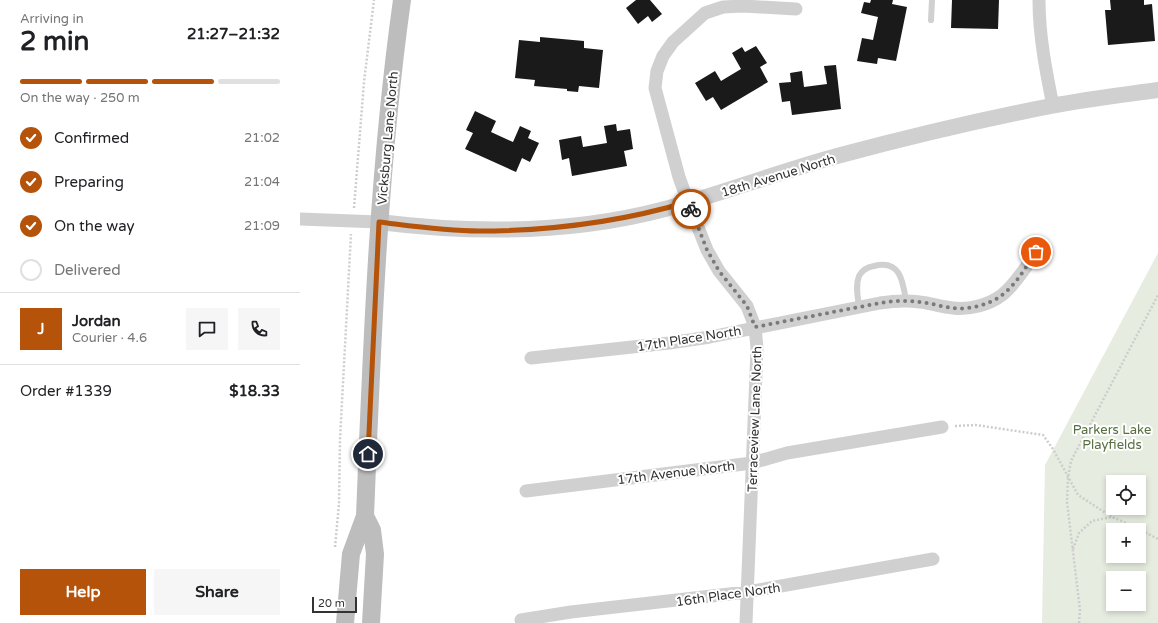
<!DOCTYPE html>
<html lang="en">
<head>
<meta charset="utf-8">
<style>
	:root { --surface:#fff; --page:#f6f6f6; --text:#202124; --muted:#757577; --line:#e0e0e0; --accent:#b45309 }
	body { margin:0; font-family:"Varela Round",sans-serif; background:var(--page); color:var(--text); height:100vh; display:flex; flex-direction:column; font-size:15px; white-space:nowrap }
	* { box-sizing:border-box; margin:0 }
	p { font-size:13px; color:var(--muted) }
	.icon { flex:none; width:22px; height:22px; fill:none; stroke:currentColor; stroke-width:2; stroke-linecap:round; stroke-linejoin:round }
	.map { position:relative; flex:1; overflow:hidden }
	.panel { display:flex; flex-direction:column; background:var(--surface); width:300px }
	.panel>* { flex:none }
	.controls { position:absolute; left:806px; top:475px; display:grid; gap:8px }
	.controls a { display:grid; place-items:center; width:40px; height:40px; border-radius:0px; background:var(--surface); box-shadow:0 2px 6px #0003; font-size:20px }
	.scale { position:absolute; left:12px; bottom:10px; width:45px; box-sizing:border-box; padding-left:4px; border:2px solid #333; border-top:0; font-size:11px; line-height:14px; white-space:nowrap; color:#333; -webkit-text-stroke:3px #fff; paint-order:stroke }
	.pin { position:absolute; display:grid; place-items:center; width:34px; height:34px; color:#fff; margin:-17px; border:2px solid #fff; border-radius:50%; box-shadow:0 1px 4px #0007 }
	.courier { position:absolute; display:grid; place-items:center; width:40px; height:40px; margin:-20px; border:3px solid #b45309; border-radius:50%; background:#fff; color:#222; box-shadow:0 1px 5px #0007 }
	.headline em { font-style:normal; font-weight:700 }
	.headline div { display:flex; flex-direction:column-reverse }
	.headline { display:flex; align-items:center; justify-content:space-between; height:68px; padding:0 20px }
	h1 { font-size:26px; font-weight:700; line-height:30px }
	.bar { display:grid; grid-template-columns:repeat(4,1fr); gap:6px 4px; align-content:center; height:48px; padding:0 20px }
	.bar i { height:5px; border-radius:3px; background:var(--line) }
	.bar .on { background:var(--accent) }
	.bar p { grid-column:span 4 }
	.line { display:flex; align-items:center; gap:10px; padding:0 20px; border-top:1px solid var(--line) }
	.line div { flex:1 }
	.round { display:grid; place-items:center; flex:none; width:42px; height:42px; border-radius:0px; background:var(--page) }
	ol { padding:0 20px; list-style:none }
	li { display:flex; align-items:center; gap:12px; height:44px }
	li p { margin-inline-start:auto }
	li .icon { padding:4px; border-radius:50%; background:var(--accent); color:#fff; stroke-width:4 }
	li:last-child { color:var(--muted) }
	li i { width:22px; height:22px; border:2px solid var(--line); border-radius:50% }
	.button { display:flex; gap:8px; margin-top:auto; padding:8px 20px }
	.button a { flex:1; height:46px; border-radius:0px; background:var(--accent); color:#fff; font-size:16px; font-weight:700; line-height:46px; text-align:center }
	.button a+a { background:var(--page); color:var(--text) }
	main { display:flex; flex:1; min-height:0 }
	.map>svg:first-child { display:block }
	.green { fill:#e6ecdf; fill-rule:evenodd }
	.building { fill:#1a1a1a }
	.lines { fill:none; stroke-linecap:round; stroke-linejoin:round }
	.path { stroke:#cdcdcd; stroke-width:2.5; stroke-dasharray:2 2; stroke-linecap:butt }
	.service { stroke:#d0d0d0; stroke-width:6 }
	.minor { stroke:#d0d0d0; stroke-width:13 }
	.tertiary { stroke:#d0d0d0; stroke-width:16 }
	.secondary { stroke:#bdbdbd; stroke-width:18 }
	.done { stroke:#7a7a7a; stroke-width:4; stroke-dasharray:0 7.2 }
	.route { stroke:#b45309; stroke-width:5 }
	.labels { text-anchor:middle; stroke-width:4; stroke-linejoin:round; paint-order:stroke }
	.street-label { font-size:13px; fill:#333; stroke:#fff }
	.park-label { font-size:13px; fill:#56703f; stroke:#fff }
</style>
</head>
<body>
<main>
<section class="panel">
<div class="headline"><div><h1>2 min</h1><p>Arriving in</p></div><em>21:27–21:32</em></div>
<div class="bar"><i class="on"></i><i class="on"></i><i class="on"></i><i></i><p>On the way · 250 m</p></div>
<ol>
<li><svg class="icon" aria-label="check" viewBox="0 0 24 24"><path d="M5 12l5 5 9-10"/></svg>Confirmed<p>21:02</p></li>
<li><svg class="icon" aria-label="check" viewBox="0 0 24 24"><path d="M5 12l5 5 9-10"/></svg>Preparing<p>21:04</p></li>
<li><svg class="icon" aria-label="check" viewBox="0 0 24 24"><path d="M5 12l5 5 9-10"/></svg>On the way<p>21:09</p></li>
<li><i></i>Delivered</li>
</ol>
<div class="line" style="height:72px"><b class="round" style="background:var(--accent);color:#fff">J</b><div><b>Jordan</b><p>Courier · 4.6</p></div><a class="round"><svg class="icon" aria-label="chat" viewBox="0 0 24 24"><path d="M4 5h16v11H9l-5 4z"/></svg></a><a class="round"><svg class="icon" aria-label="phone" viewBox="0 0 24 24"><path d="M5 4h4l2 5-3 2q2 4 5 5l2-3 5 2v4C11 20 4 13 5 4z"/></svg></a></div>
<div class="line" style="height:52px"><div>Order #1339</div><b>$18.33</b></div>
<div class="button"><a>Help</a><a>Share</a></div>
</section>
<div class="map">
<svg width="858" height="623" viewBox="0 0 858 623">
	<rect width="100%" height="100%" fill="#fff"/>
	<path class="green" d="M 858,253 L 858,623 L 742,623 L 745,465 ZM 813,482 L 839,482 L 839,508 L 813,508 ZM 813,530 L 839,530 L 839,556 L 813,556 ZM 813,578 L 839,578 L 839,604 L 813,604 Z"/>
	<path class="building" d="M 336,0 L 350,0 L 362,14 L 352,22 L 348,16 L 338,24 L 326,8 Z
		M 571,0 L 593,0 L 592,4 L 607,7 L 596,61 L 578,58 L 577,64 L 557,61 L 562,38 L 573,40 L 578,17 L 561,13 L 564,2 L 570,3 Z
		M 652,0 L 699,0 L 698,29 L 651,28 Z
		M 810,0 L 844,0 L 844,5 L 852,4 L 855,41 L 808,45 L 805,10 L 811,10 Z
		M 240,37 L 284,41 L 284,48 L 303,50 L 299,88 L 279,86 L 278,92 L 267,91 L 267,89 L 234,86 L 235,80 L 215,78 L 219,40 L 240,42 Z
		M 456,46 L 467,63 L 460,67 L 468,82 L 421,110 L 413,97 L 406,101 L 395,83 L 415,71 L 421,81 L 441,69 L 432,53 L 442,47 L 445,52 Z
		M 536,65 L 541,109 L 492,115 L 490,101 L 482,102 L 479,83 L 491,82 L 490,73 L 502,71 L 504,87 L 527,84 L 524,66 Z
		M 175,111 L 196,121 L 191,132 L 213,142 L 220,126 L 231,131 L 228,138 L 239,143 L 230,162 L 222,158 L 216,172 L 165,149 L 173,133 L 166,130 Z
		M 316,124 L 317,131 L 330,129 L 333,149 L 324,151 L 327,166 L 272,176 L 269,158 L 262,160 L 259,140 L 281,136 L 283,147 L 307,143 L 304,126 Z"/>
	<g class="lines">
		<path class="path" d="M 54,208 L 64,82 L 74,0
			M 655,426 L 676,425 L 743,435 L 753,449 L 778,495 L 812,517
			M 35,547 L 39,504 L 40,439 L 51,234
			M 773,549 L 779,533 L 792,521 L 812,517 L 833,526 L 858,539
			M 779,623 L 780,610 L 767,502 L 768,478 L 771,461 L 858,295"/>
		<path class="service" d="M 631,20 L 632,0
			M 559,307 C 558,297 555,286 559,276 C 562,270 568,267 574,266 C 600,259 603,281 606,301"/>
		<path class="minor" d="M 739,0 C 739,36 746,71 753,106
			M 0,219 L 79,222
			M 231,358 L 369,343 L 410,337 L 580,303 C 593,301 606,300 620,302 C 631,303 641,307 653,308 C 669,310 689,305 702,295 C 716,284 726,266 737,252
			M 226,491 L 452,463 L 487,453 L 642,427
			M 221,620 L 271,612 L 447,592 L 633,559
			M 446,623 L 457,348 L 455,327 L 447,306 L 419,271 L 407,250 L 388,202 L 379,177 L 355,88 L 357,71 L 363,56 L 373,42 L 405,13 L 423,7 L 443,6 L 496,9"/>
		<path class="tertiary" d="M 79,222 C 175,234 271,234 365,209 C 423,193 479,172 537,156 C 608,137 679,120 751,106 C 787,99 822,95 858,90"/>
		<path class="secondary" d="M 65,516 L 72,530 L 75,554 L 71,623
			M 45,623 L 51,554 L 65,516 C 72,344 78,171 102,0"/>
	</g>
	<g class="lines">
		<path class="done" d="M 391,209 L 407,250 L 419,271 L 447,306 L 455,327 L 580,303 C 593,301 606,300 620,302 C 631,303 642,307 653,308 C 669,310 689,305 702,295 C 717,284 726,266 736,252"/>
		<path class="route" d="M 68,454 L 79,222 C 112,226 145,231 179,231 C 249,231 320,222 388,202 L 391,209"/>
	</g>
	<g class="labels">
		<g class="street-label">
			<text transform="translate(87 138) rotate(-85)" y="5">Vicksburg Lane North</text>
			<text transform="translate(478 175) rotate(-17)" y="5">18th Avenue North</text>
			<text transform="translate(389 338) rotate(-9)" y="5">17th Place North</text>
			<text transform="translate(454 419) rotate(-88)" y="5">Terraceview Lane North</text>
			<text transform="translate(376 472) rotate(-7)" y="5">17th Avenue North</text>
			<text transform="translate(428 594) rotate(-8)" y="5">16th Place North</text>
		</g>
		<g class="park-label">
			<text x="812" y="434">Parkers Lake<tspan x="812" dy="15">Playfields</tspan></text>
		</g>
	</g>
</svg>
<div class="controls">
<a><svg class="icon" aria-label="locate" viewBox="0 0 24 24"><circle cx="12" cy="12" r="6"/><path d="M12 2v4M12 18v4M2 12h4M18 12h4"/></svg></a>
<a>+</a>
<a>−</a>
</div>
<div class="scale">20 m</div>
<div class="pin" style="left:736px;top:252px;background:#ea580c"><svg class="icon" aria-label="bag" viewBox="0 0 24 24"><path d="M5 8h14l-1 12H6zM9 8a3 3 0 0 1 6 0"/></svg></div>
<div class="pin" style="left:68px;top:454px;background:#1f2937"><svg class="icon" aria-label="home" viewBox="0 0 24 24"><path d="M3 11l9-7 9 7M6 9v11h12V9"/></svg></div>
<div class="courier" style="left:391px;top:209px"><svg class="icon" aria-label="bike" viewBox="0 0 24 24"><circle cx="6" cy="16" r="4"/><circle cx="18" cy="16" r="4"/><path d="M6 16l4-8h5l3 8M10 8l3 8H6M13 5h3"/></svg></div>
</div>
</main>
</body>
</html>
